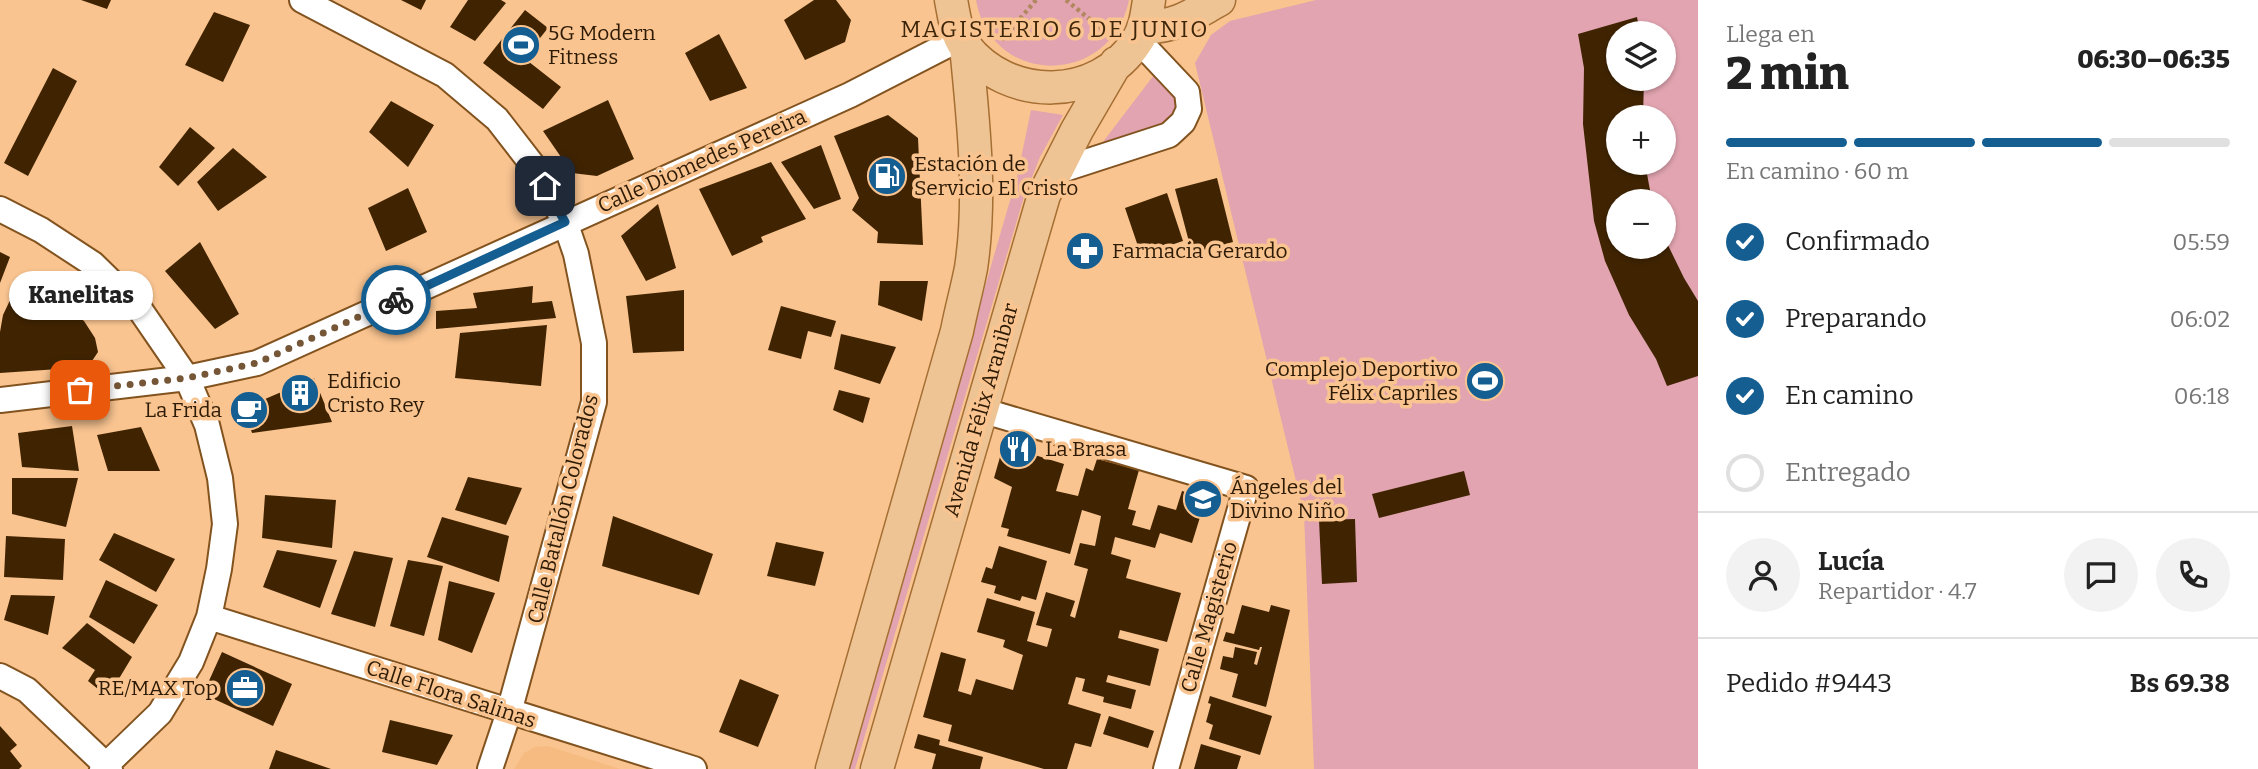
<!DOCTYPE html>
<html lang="es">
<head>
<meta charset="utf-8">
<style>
	:root { --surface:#fff; --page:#f2f2f2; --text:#222; --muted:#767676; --line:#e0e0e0; --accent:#155e92 }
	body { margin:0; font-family:Bitter,serif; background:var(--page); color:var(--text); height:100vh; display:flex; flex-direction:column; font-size:26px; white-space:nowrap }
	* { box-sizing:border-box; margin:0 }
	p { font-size:23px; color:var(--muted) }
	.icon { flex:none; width:38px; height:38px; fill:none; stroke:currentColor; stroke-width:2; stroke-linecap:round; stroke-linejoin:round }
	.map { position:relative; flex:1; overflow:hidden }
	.drawer { display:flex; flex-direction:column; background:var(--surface); width:560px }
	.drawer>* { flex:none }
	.buttons { position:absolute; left:1606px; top:21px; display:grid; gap:14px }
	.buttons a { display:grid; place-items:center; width:70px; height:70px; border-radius:50%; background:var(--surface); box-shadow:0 2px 5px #0004; font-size:35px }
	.pin { position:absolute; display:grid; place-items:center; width:60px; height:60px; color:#fff; margin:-30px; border-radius:14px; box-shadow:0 4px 10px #0006 }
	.courier { position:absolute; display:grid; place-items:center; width:70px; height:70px; margin:-35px; border:5px solid #155e92; border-radius:50%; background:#fff; color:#222; box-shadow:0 2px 9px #0007 }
	.bubble { position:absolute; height:49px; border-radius:24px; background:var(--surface); box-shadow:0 2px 5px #0004; font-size:23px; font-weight:800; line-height:49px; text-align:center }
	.summary em { font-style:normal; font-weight:800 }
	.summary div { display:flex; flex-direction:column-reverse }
	.summary { display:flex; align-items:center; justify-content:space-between; height:119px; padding:0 28px }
	h1 { font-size:46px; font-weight:800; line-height:52px }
	.bar { display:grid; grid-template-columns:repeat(4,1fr); gap:10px 7px; align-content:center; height:84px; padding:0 28px }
	.bar i { height:9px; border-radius:5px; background:var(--line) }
	.bar .selected { background:var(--accent) }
	.bar p { grid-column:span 4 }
	.line { display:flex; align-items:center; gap:18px; padding:0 28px; border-top:2px solid var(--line) }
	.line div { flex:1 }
	.round { display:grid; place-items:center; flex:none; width:74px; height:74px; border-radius:37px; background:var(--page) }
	ol { padding:0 28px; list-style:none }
	li { display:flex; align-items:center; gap:21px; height:77px }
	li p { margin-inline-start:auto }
	li .icon { padding:7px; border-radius:50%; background:var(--accent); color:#fff; stroke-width:4 }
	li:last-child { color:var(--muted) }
	li i { width:38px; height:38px; border:4px solid var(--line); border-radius:50% }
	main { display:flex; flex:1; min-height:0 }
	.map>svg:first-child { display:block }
	.built { fill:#f6bb81 }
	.green { fill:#e1a4b0; fill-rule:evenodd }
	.building { fill:#402402 }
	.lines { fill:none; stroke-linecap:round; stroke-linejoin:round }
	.minor-casing { stroke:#82531f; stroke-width:28 }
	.major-casing { stroke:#a56f34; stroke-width:35 }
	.path { stroke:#b0875e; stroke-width:4.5; stroke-dasharray:3.5 3.5; stroke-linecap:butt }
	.minor { stroke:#fff; stroke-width:24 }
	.major { stroke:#efc494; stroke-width:32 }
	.done { stroke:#755636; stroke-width:7; stroke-dasharray:0 12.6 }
	.route { stroke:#155e92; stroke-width:9 }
	.labels { text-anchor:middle; stroke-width:7; stroke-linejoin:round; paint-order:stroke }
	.poi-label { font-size:21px; fill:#2e1b05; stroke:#f9c490; text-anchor:start }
	.street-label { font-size:21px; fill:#2e1b05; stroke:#f9c490 }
	.neighbourhood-label { font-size:23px; letter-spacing:2px; fill:#3e260a; stroke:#f9c490 }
</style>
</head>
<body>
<main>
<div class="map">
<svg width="1698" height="769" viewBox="0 0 1698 769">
	<rect width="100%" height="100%" fill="#f9c490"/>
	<path class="built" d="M 548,746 L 620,769 L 514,769 L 524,753 L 535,747 Z"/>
	<path class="green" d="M 976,0 L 1129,0 C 1111,87 992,88 976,0 Z
		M 1316,0 L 1698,0 L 1698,769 L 1314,769 L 1304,514 L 1195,63 L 1211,35 L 1230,21 ZM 1619,33 L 1664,33 L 1664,79 L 1619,79 ZM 1619,117 L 1664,117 L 1664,163 L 1619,163 ZM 1619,201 L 1664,201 L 1664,247 L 1619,247 Z
		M 1164,62 L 1177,101 L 1179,115 L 1170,126 L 1096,151 Z
		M 1031,110 L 1063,115 L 1040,157 L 1023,200 L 855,769 L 845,769 L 1018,173 Z"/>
	<path class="building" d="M 81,0 L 111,0 L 107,9 Z
		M 401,0 L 426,0 L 421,10 Z
		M 468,0 L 501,0 L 506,3 L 475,41 L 450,27 Z
		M 814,0 L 836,0 L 851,20 L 845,42 L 805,60 L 784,20 Z
		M 525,10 L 548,28 L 524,58 L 561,87 L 543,109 L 483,63 Z
		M 214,12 L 250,25 L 223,82 L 185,65 Z
		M 1637,17 L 1640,33 L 1619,33 L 1619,79 L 1644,79 L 1643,117 L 1619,117 L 1619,163 L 1645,163 L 1652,201 L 1619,201 L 1619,247 L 1664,247 L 1664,237 L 1684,278 L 1698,301 L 1698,376 L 1667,386 L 1656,359 L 1629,315 L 1605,261 L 1594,221 L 1583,124 L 1584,68 L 1578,34 Z
		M 719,34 L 747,88 L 710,101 L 685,53 Z
		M 53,68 L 77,81 L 28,176 L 4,163 Z
		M 608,100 L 634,159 L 597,176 L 572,173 L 543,131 Z
		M 391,101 L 434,125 L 408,167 L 369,132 Z
		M 888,115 L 918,138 L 923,245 L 877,243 L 878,232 L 852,210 L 859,198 L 834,136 Z
		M 190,127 L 215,148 L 178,186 L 159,167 Z
		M 821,145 L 841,199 L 814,209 L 781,162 Z
		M 233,148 L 267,177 L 218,211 L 197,182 Z
		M 771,162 L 806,219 L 761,237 L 763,242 L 732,256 L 699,189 Z
		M 1217,178 L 1233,242 L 1192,253 L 1175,189 Z
		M 408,188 L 427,232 L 386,251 L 368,208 Z
		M 1167,193 L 1183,241 L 1141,255 L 1125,208 Z
		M 658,204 L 676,268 L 646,281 L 621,236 Z
		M 200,242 L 239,314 L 215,329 L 165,271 Z
		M 0,252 L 10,257 L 0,283 Z
		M 21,277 L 84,321 L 95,338 L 98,352 L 88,367 L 0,373 L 0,332 L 3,315 Z
		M 880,281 L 928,281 L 922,321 L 878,305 Z
		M 533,286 L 532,303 L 552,301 L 556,318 L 436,329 L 436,311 L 477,308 L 473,293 Z
		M 684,290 L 684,351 L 633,353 L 626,296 Z
		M 781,306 L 836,321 L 831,337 L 808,331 L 801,359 L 768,350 Z
		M 547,325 L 541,386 L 455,378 L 460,333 Z
		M 841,334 L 896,347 L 880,384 L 834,369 Z
		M 314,378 L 332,422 L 252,433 L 244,408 Z
		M 839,390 L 870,398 L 863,423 L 833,410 Z
		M 72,426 L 79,471 L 22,467 L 18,433 Z
		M 141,427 L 160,471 L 108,471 L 97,435 Z
		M 1012,448 L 1064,464 L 1056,491 L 1078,496 L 1086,468 L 1093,471 L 1097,459 L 1139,470 L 1128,509 L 1136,511 L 1132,525 L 1150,530 L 1158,505 L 1176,510 L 1182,491 L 1206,498 L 1192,543 L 1160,533 L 1155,548 L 1115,537 L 1111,554 L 1131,560 L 1126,578 L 1181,593 L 1167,642 L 1120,630 L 1118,638 L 1159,649 L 1150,686 L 1108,675 L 1106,682 L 1136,690 L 1131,709 L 1103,702 L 1104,697 L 1082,691 L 1085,679 L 1076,677 L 1068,704 L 1101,714 L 1091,747 L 1075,743 L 1067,769 L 1044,769 L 948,741 L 952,725 L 923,717 L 941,652 L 966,659 L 958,691 L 971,695 L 976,679 L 1013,690 L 1023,655 L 1003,647 L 1005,640 L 977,632 L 987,598 L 1035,612 L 1027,641 L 1047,647 L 1052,629 L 1036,625 L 1046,592 L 1075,601 L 1070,616 L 1075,618 L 1088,569 L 1074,565 L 1080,543 L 1095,546 L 1101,516 L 1082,510 L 1070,554 L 1007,536 L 1009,529 L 1001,527 L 1012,487 L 994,478 L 1002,450 L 1010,453 Z
		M 1464,471 L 1470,495 L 1379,518 L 1372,494 Z
		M 468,477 L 522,488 L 506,525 L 455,510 Z
		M 12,478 L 78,478 L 66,527 L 12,514 Z
		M 265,495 L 336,500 L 332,548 L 262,538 Z
		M 613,516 L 713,554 L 699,595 L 602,566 Z
		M 442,517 L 509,536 L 499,582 L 427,557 Z
		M 1355,519 L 1357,582 L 1322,584 L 1319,520 Z
		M 114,533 L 175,559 L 156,592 L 99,560 Z
		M 6,536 L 65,539 L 63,580 L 4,577 Z
		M 776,542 L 824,552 L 815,586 L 767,576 Z
		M 999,546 L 1047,561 L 1036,600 L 1022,596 L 1020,601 L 994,593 L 996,586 L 981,582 L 986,567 L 992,569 Z
		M 277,550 L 337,560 L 320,608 L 263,587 Z
		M 354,551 L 393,558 L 375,627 L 331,614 Z
		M 408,560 L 443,566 L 424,636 L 390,626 Z
		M 106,580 L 158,605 L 134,644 L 89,617 Z
		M 449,581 L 495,593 L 472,653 L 438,640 Z
		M 11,595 L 55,596 L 48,635 L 4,620 Z
		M 1242,605 L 1269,612 L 1271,605 L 1290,610 L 1266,707 L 1232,697 L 1238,674 L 1220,669 L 1223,656 L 1233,658 L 1235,647 L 1257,652 L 1254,664 L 1257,665 L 1262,647 L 1260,647 L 1259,650 L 1223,641 L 1226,632 L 1234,634 Z
		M 87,623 L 132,657 L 108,697 L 88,681 L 95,670 L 62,648 Z
		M 222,652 L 292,684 L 273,726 L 203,694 Z
		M 740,679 L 779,695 L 758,747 L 719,732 Z
		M 1210,696 L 1272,716 L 1260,755 L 1209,739 L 1213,725 L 1206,722 L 1211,704 L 1208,703 Z
		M 1109,716 L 1154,731 L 1148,748 L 1103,734 Z
		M 390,720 L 453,735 L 437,765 L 382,752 Z
		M 0,726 L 17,745 L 10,751 L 22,766 L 19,769 L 0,769 Z
		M 918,734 L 940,740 L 939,745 L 983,757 L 980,769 L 932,769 L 936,754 L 914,748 Z
		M 1201,744 L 1241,756 L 1237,769 L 1194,769 Z
		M 276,750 L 331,769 L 269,769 Z"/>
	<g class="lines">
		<g class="minor-casing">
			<path id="minor" d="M 302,0 L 445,75 L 497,119 L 535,168 L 565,222 L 576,254 L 594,343 L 594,402 L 509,712 L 490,769
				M 1055,172 L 1169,135 L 1183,122 L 1189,109 L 1187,92 L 1138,40
				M 0,209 L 41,230 L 93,264 L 141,311 L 187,378 L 207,425 L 220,478 L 225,524 L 219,569 L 209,617 L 191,662 L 160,713 L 102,769
				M 0,400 L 187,378 L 257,363 L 850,95 L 961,38
				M 981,410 L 1246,488 L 1166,769
				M 209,617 L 694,769
				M 0,676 L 27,690 L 110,769"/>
		</g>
		<g class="major-casing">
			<path id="major" d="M 951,0 C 954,15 956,34 965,46 C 1008,102 1098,102 1137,41 C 1145,29 1147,14 1149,0
				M 1143,28 C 1178,26 1190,16 1219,0
				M 832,769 L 957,331 C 961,310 967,289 971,268 C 982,196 973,118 966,46
				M 877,769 L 1044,195 L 1077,130 L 1116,63"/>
		</g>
		<path class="path" d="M 1066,0 L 1108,34
			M 1002,40 L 1036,0"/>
		<use href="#minor" class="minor"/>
		<use href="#major" class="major"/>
	</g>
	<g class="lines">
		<path class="done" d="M 80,390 L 187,378 L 257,363 L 396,300"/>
		<path class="route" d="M 396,300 L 565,222 L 545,186"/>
	</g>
	<defs>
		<g id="stadium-disc" transform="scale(2.0125)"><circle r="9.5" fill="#155e92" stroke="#f9c490"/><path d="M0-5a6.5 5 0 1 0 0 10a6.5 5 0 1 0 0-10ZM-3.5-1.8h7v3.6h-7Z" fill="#fff"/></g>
		<g id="fuel-disc" transform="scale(2.0125)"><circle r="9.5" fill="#155e92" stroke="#f9c490"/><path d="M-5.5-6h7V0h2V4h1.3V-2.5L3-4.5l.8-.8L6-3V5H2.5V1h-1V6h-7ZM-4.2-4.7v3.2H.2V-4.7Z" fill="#fff"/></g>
		<g id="pharmacy-disc" transform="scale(2.0125)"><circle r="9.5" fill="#155e92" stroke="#f9c490"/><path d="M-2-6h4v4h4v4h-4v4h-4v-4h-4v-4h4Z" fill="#fff"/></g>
		<g id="building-disc" transform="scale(2.0125)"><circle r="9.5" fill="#155e92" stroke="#f9c490"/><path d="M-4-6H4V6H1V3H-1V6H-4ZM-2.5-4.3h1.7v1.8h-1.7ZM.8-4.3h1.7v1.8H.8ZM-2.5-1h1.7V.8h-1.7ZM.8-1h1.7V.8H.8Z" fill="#fff"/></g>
		<g id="cafe-disc" transform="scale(2.0125)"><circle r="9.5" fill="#155e92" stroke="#f9c490"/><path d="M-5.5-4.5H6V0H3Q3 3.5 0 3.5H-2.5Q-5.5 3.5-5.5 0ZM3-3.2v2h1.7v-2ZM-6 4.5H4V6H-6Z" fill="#fff"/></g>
		<g id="restaurant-disc" transform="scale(2.0125)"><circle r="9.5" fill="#155e92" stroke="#f9c490"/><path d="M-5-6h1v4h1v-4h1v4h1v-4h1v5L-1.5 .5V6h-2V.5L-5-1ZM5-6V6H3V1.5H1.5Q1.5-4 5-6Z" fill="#fff"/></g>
		<g id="school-disc" transform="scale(2.0125)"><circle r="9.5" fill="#155e92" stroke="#f9c490"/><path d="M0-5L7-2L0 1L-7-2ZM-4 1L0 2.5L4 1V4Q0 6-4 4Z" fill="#fff"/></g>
		<g id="office-disc" transform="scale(2.0125)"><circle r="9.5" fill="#155e92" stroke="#f9c490"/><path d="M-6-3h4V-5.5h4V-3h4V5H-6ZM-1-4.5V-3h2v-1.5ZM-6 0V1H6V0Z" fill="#fff"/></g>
	</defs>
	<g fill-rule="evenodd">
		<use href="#stadium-disc" x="521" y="45"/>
		<use href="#fuel-disc" x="887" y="176"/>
		<use href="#pharmacy-disc" x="1085" y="251"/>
		<use href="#stadium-disc" x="1485" y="381"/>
		<use href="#building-disc" x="300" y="393"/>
		<use href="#cafe-disc" x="249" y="410"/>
		<use href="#restaurant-disc" x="1018" y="449"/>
		<use href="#school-disc" x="1203" y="499"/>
		<use href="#office-disc" x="245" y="688"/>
	</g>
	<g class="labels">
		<g class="poi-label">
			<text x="548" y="40">5G Modern<tspan x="548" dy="24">Fitness</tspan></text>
			<text x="914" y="171">Estación de<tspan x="914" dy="24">Servicio El Cristo</tspan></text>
			<text x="1112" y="258">Farmacia Gerardo</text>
			<text x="1458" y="376" text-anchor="end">Complejo Deportivo<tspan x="1458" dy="24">Félix Capriles</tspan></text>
			<text x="327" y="388">Edificio<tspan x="327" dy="24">Cristo Rey</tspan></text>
			<text x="222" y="417" text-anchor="end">La Frida</text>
			<text x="1045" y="456">La Brasa</text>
			<text x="1230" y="494">Ángeles del<tspan x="1230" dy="24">Divino Niño</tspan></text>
			<text x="218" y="695" text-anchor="end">RE/MAX Top</text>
		</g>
		<g class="street-label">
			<text transform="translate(702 161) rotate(-24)" y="7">Calle Diomedes Pereira</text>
			<text transform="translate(981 410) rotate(-74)" y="7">Avenida Félix Aranibar</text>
			<text transform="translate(563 509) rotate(-76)" y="7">Calle Batallón Colorados</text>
			<text transform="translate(1209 617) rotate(-74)" y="7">Calle Magisterio</text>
			<text transform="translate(451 694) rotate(18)" y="7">Calle Flora Salinas</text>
		</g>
		<g class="neighbourhood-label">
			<text x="1055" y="37">MAGISTERIO 6 DE JUNIO</text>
		</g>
	</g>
</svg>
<div class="buttons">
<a><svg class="icon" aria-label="layers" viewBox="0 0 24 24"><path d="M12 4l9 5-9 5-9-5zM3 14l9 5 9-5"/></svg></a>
<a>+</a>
<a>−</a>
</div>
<div class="pin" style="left:80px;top:390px;background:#ea580c"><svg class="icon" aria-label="bag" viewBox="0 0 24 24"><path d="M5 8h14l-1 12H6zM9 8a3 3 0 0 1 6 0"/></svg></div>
<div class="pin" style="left:545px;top:186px;background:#1f2937"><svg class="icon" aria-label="home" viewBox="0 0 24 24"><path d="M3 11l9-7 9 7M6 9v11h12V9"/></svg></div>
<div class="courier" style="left:396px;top:300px"><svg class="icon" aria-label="bike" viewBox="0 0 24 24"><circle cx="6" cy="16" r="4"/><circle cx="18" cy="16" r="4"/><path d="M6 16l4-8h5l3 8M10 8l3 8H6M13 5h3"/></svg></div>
<div class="bubble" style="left:9px;top:271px;width:144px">Kanelitas</div>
</div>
<section class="drawer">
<div class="summary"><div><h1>2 min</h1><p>Llega en</p></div><em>06:30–06:35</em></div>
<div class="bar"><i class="selected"></i><i class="selected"></i><i class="selected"></i><i></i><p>En camino · 60 m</p></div>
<ol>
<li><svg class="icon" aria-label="check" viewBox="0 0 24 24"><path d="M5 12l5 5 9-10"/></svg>Confirmado<p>05:59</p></li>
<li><svg class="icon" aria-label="check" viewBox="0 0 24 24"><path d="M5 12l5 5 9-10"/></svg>Preparando<p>06:02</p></li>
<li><svg class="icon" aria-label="check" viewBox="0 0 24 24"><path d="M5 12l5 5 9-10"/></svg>En camino<p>06:18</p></li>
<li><i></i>Entregado</li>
</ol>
<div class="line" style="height:126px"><a class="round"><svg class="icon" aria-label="person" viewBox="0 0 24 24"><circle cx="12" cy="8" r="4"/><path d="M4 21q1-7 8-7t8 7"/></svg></a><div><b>Lucía</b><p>Repartidor · 4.7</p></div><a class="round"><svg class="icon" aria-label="chat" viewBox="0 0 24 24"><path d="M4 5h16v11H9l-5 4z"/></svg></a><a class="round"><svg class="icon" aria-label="phone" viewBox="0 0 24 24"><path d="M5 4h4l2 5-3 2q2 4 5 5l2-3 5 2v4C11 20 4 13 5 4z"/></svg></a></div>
<div class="line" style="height:91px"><div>Pedido #9443</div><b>Bs 69.38</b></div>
</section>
</main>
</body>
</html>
